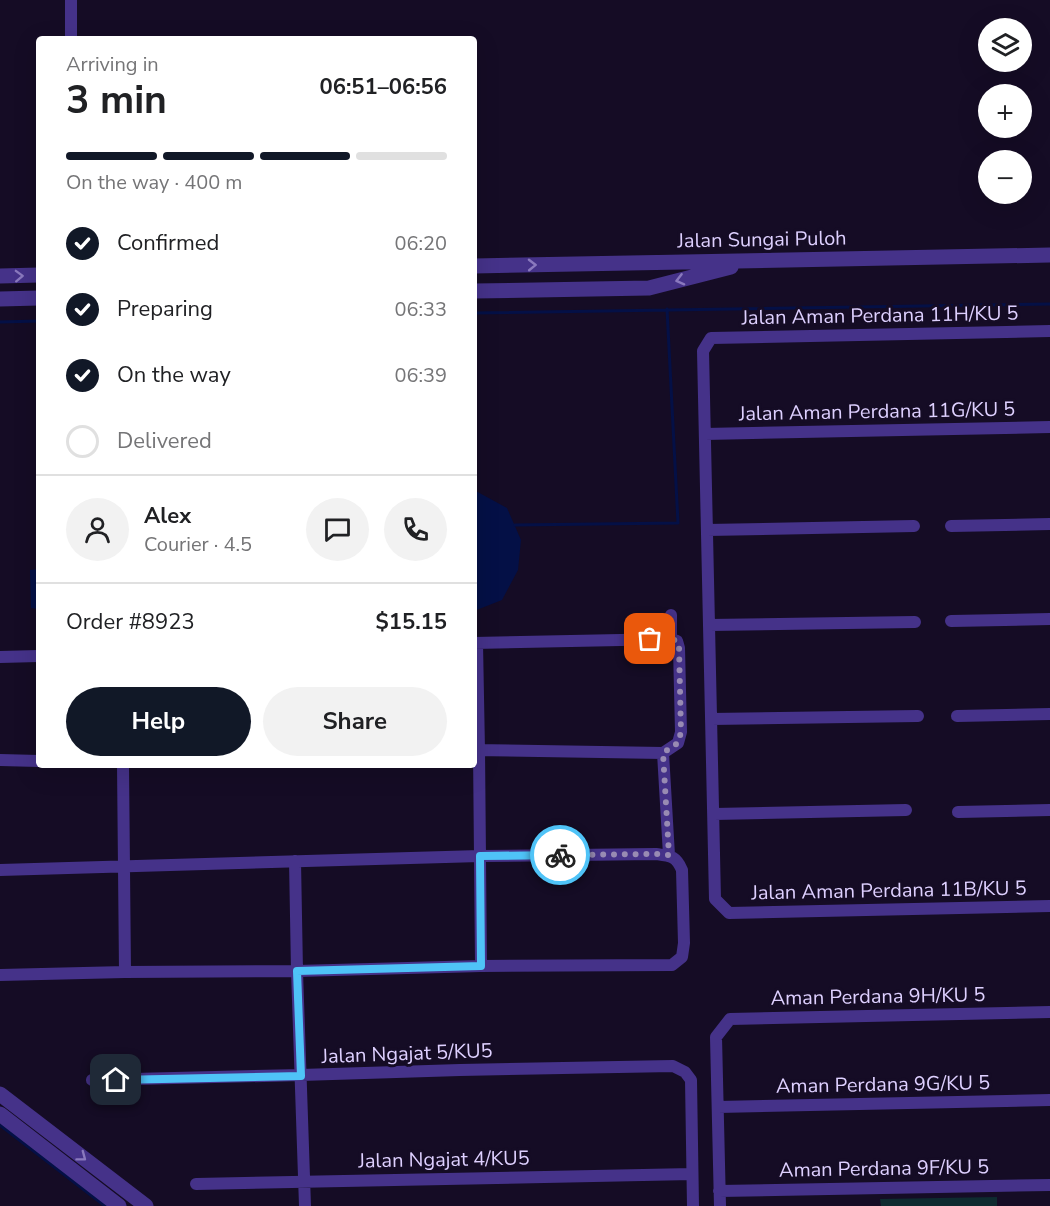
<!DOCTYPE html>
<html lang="en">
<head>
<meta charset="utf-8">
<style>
	:root { --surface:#fff; --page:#f2f2f2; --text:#202124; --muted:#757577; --line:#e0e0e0; --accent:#111827 }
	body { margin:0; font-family:"Nunito Sans",sans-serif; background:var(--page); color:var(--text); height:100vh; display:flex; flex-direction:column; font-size:22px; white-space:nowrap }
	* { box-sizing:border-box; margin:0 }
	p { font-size:20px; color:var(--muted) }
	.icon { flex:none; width:33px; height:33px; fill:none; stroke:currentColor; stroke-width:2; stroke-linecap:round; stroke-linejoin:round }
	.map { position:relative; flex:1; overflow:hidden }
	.drawer { position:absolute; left:36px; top:36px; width:441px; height:732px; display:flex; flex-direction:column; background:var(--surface); border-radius:6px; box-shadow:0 6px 24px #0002 }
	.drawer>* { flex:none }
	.buttons { position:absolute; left:978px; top:18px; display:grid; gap:12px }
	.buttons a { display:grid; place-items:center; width:54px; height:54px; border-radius:50%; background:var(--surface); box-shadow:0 6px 24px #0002; font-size:30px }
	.pin { position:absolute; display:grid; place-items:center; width:51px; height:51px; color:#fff; margin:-26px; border-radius:12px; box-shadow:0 3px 9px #0006 }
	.courier { position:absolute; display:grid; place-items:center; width:60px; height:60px; margin:-30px; border:4px solid #4fc3f7; border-radius:50%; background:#fff; color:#222; box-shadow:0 2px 8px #0007 }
	.overview em { font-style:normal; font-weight:700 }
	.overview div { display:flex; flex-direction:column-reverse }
	.overview { display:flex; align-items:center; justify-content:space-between; height:102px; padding:0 30px }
	h1 { font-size:39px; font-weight:700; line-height:45px }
	.bar { display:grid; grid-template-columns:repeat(4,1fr); gap:9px 6px; align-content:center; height:72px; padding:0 30px }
	.bar i { height:8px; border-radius:4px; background:var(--line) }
	.bar .on { background:var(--accent) }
	.bar p { grid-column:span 4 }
	.line { display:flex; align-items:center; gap:15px; padding:0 30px; border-top:2px solid var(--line) }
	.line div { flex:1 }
	.round { display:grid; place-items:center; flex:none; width:63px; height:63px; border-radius:32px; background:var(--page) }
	ol { padding:0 30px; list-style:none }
	li { display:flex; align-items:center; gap:18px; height:66px }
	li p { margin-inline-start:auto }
	li .icon { padding:6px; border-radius:50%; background:var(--accent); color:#fff; stroke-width:4 }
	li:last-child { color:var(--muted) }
	li i { width:33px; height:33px; border:3px solid var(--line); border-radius:50% }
	.button { display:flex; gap:12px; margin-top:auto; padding:12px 30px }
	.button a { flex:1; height:69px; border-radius:36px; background:var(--accent); color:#fff; font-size:24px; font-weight:700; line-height:69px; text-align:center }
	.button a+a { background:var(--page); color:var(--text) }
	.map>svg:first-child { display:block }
	.green { fill:#0e2b30 }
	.water { fill:#041046 }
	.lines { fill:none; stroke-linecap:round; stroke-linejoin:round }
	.stream { stroke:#041046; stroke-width:3 }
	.minor { stroke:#453289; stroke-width:12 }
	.tertiary { stroke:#453289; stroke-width:15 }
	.oneway { stroke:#8a79be }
	.done { stroke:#988bb3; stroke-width:6; stroke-dasharray:0 10.8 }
	.route { stroke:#4fc3f7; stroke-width:8 }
	.labels { text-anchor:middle; stroke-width:6; stroke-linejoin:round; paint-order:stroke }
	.street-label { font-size:20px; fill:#ded0ff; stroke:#150c25 }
</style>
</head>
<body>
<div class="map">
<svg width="1050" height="1206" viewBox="0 0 1050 1206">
	<rect width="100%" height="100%" fill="#150c25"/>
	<path class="green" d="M 997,1197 L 997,1206 L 881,1206 L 880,1199 Z"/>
	<path class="water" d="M 474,490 L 507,508 L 521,540 L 518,570 L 502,600 L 474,611 Z
		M 39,569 L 39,609 L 31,608 L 30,570 Z"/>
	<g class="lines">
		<path class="stream" d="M 474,313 L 1050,304
			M 0,322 L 39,321
			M 515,525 L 678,523 L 667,309
			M 0,1125 L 105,1206"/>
		<path class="minor" d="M 71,0 L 71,39
			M 1050,331 L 711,338 L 703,351 L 715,899 L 729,913 L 1050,906
			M 705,434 L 1050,427
			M 951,526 L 1050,524
			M 707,530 L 914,526
			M 951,621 L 1050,619
			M 709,625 L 915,622
			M 671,639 L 671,615
			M 474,643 L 671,639 L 677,641 L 679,648 L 681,732 L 678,743 L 663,753 L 474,750
			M 477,643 L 479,750 L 481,966
			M 0,657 L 39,656
			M 957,716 L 1050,714
			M 711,719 L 918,716
			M 663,753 L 669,855
			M 0,760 L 39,761
			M 123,765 L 125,972
			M 958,812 L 1050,810
			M 714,814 L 906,810
			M 295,861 L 297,971 L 305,1206
			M 0,870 L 480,856 L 656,854 C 671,856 676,856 682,870 L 684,943 L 682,957 L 672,965 L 481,966 L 297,971 L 125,972 L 0,975
			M 92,1080 L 301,1075 L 460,1070 L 673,1066 L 685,1072 L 691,1080 L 693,1206
			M 718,1107 L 1050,1100
			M 196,1184 L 692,1174
			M 719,1191 L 1050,1185
			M 720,1206 L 716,1037 L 730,1019 L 1050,1012"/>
		<path class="tertiary" d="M 474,266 L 1050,255
			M 0,276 L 39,275
			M 474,291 L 649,288 L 731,267
			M 0,299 L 39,298
			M 0,1094 L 146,1206
			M 0,1114 L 119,1206"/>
	</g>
	<defs><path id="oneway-chevron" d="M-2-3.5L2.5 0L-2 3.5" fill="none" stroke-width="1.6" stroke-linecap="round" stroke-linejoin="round" transform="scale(1.5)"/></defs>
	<g class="oneway">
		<use href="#oneway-chevron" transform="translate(532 265) rotate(-1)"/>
		<use href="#oneway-chevron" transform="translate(19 276) rotate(-2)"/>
		<use href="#oneway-chevron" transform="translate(680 280) rotate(166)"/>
		<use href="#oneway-chevron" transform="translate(82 1157) rotate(37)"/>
	</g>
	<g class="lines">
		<path class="done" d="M 560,855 L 656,854 L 669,855 L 663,753 L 678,743 L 681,732 L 679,648 L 677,641 L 671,639 L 650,639"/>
		<path class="route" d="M 116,1080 L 301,1076 L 297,971 L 481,966 L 480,856 L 560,855"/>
	</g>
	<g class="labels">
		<g class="street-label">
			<text transform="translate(762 239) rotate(-1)" y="7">Jalan Sungai Puloh</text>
			<text transform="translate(880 315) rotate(-1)" y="7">Jalan Aman Perdana 11H/KU 5</text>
			<text transform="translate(877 411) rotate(-1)" y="7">Jalan Aman Perdana 11G/KU 5</text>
			<text transform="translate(889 890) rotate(-1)" y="7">Jalan Aman Perdana 11B/KU 5</text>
			<text transform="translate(878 996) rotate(-1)" y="7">Aman Perdana 9H/KU 5</text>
			<text transform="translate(407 1053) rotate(-2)" y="7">Jalan Ngajat 5/KU5</text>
			<text transform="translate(883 1084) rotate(-1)" y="7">Aman Perdana 9G/KU 5</text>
			<text transform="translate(444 1159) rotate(-1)" y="7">Jalan Ngajat 4/KU5</text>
			<text transform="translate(884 1168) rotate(-1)" y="7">Aman Perdana 9F/KU 5</text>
		</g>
	</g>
</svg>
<div class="buttons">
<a><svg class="icon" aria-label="layers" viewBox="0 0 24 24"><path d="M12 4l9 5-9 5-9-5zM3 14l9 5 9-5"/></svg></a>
<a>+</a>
<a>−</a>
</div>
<div class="pin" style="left:650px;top:639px;background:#ea580c"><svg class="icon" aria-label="bag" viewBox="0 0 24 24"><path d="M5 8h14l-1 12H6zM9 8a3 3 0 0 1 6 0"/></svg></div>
<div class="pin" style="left:116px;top:1080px;background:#1f2937"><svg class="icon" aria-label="home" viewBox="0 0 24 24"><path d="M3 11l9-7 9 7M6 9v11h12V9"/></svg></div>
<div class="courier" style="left:560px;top:855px"><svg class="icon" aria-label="bike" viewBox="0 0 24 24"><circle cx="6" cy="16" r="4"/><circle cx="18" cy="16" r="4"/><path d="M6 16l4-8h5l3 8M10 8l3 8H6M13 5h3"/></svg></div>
<section class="drawer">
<div class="overview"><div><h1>3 min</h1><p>Arriving in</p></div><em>06:51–06:56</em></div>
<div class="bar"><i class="on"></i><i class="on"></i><i class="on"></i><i></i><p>On the way · 400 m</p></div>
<ol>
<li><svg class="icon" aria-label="check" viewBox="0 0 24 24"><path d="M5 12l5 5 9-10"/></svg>Confirmed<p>06:20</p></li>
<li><svg class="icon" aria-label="check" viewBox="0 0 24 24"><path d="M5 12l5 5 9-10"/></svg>Preparing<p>06:33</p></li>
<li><svg class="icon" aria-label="check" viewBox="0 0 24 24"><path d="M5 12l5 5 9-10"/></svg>On the way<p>06:39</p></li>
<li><i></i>Delivered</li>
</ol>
<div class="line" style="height:108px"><a class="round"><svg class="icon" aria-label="person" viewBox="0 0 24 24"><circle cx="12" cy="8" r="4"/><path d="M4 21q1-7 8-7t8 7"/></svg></a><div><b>Alex</b><p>Courier · 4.5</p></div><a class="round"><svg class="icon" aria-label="chat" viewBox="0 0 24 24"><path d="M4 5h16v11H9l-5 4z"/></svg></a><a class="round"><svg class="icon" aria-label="phone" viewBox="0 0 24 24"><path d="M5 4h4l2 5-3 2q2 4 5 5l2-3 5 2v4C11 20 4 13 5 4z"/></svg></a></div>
<div class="line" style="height:78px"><div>Order #8923</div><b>$15.15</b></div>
<div class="button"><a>Help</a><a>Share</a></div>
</section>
</div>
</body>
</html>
